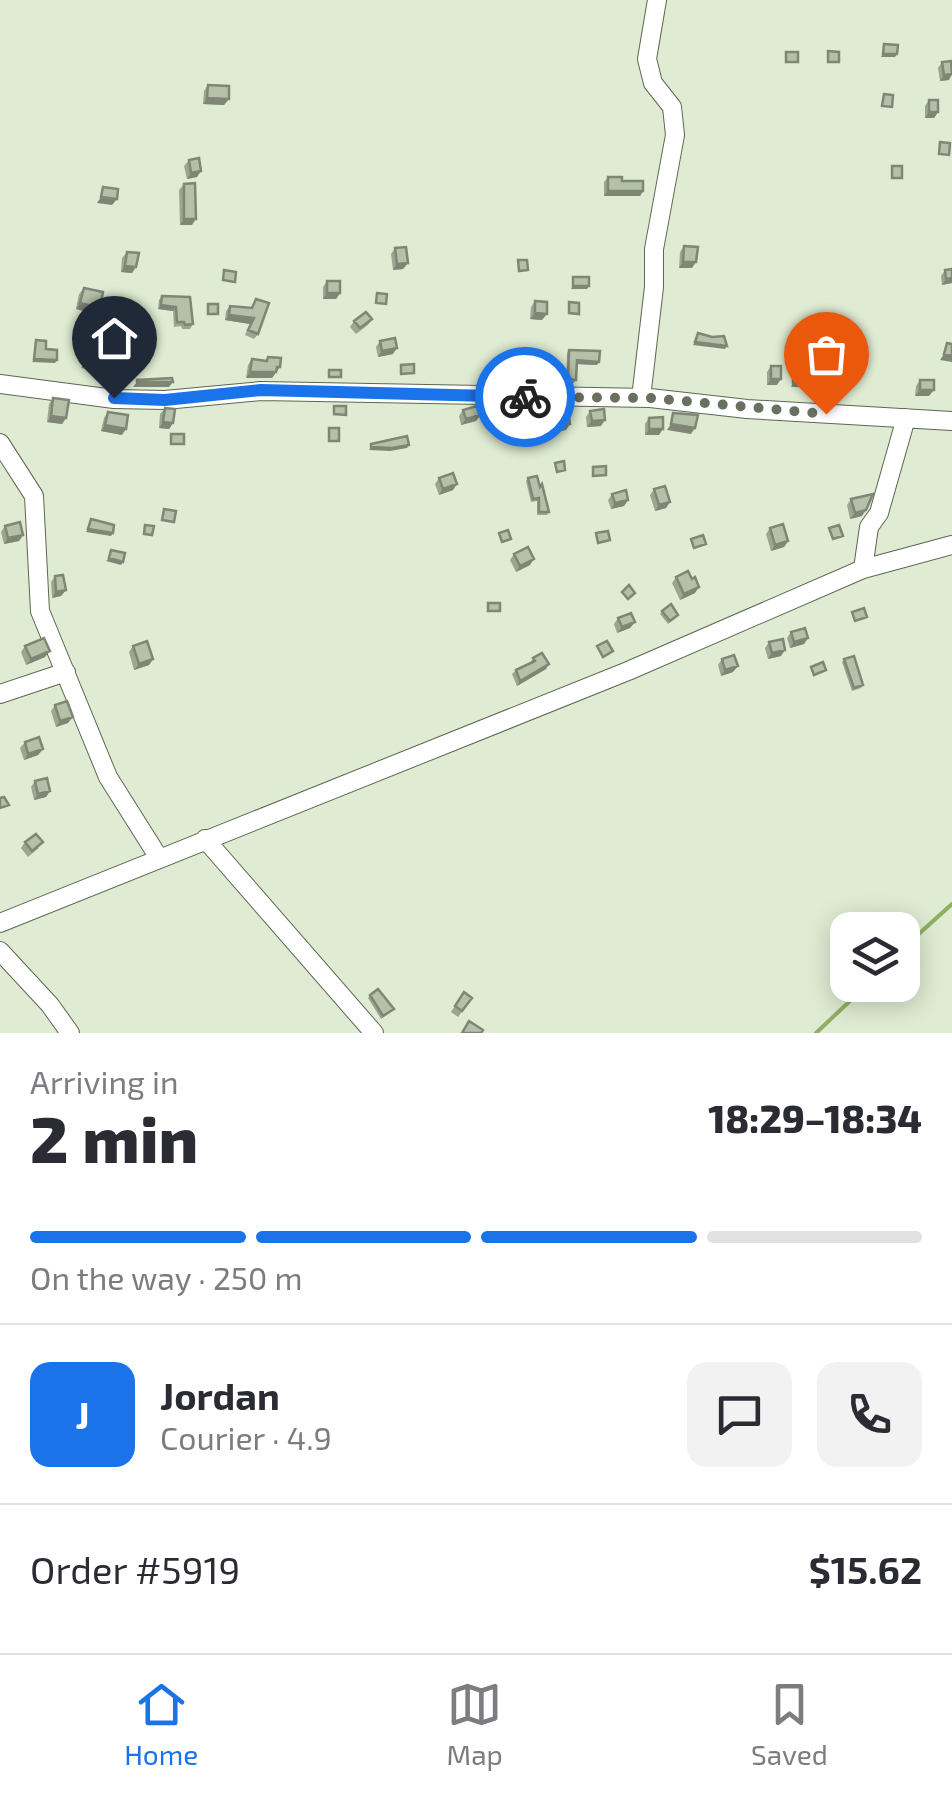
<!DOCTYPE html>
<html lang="en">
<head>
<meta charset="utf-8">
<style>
	:root { --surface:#fff; --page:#f2f2f3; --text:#2b2b33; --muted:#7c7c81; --line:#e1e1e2; --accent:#1a73e8 }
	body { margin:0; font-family:"Exo 2",sans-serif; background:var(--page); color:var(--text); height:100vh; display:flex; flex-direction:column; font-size:38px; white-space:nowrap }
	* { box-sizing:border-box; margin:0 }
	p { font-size:32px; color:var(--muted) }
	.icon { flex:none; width:55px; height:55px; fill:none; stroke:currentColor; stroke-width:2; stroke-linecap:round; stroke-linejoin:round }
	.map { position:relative; height:1033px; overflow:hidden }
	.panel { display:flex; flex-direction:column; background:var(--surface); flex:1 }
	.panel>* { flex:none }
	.tools { position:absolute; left:830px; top:912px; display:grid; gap:20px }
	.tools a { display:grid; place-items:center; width:90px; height:90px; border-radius:20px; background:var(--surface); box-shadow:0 5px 25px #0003; font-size:50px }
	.pin { position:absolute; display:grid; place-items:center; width:85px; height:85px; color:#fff; margin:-102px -42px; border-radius:50% 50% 50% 0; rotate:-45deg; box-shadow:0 0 10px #0007 }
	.pin .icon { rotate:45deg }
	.courier { position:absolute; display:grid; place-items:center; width:100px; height:100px; margin:-50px; border:8px solid #1a73e8; border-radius:50%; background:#fff; color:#222; box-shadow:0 2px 12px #0007 }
	.summary em { font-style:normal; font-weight:800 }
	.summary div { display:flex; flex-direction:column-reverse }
	.summary { display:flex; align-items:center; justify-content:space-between; height:170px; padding:0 30px }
	h1 { font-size:65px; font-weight:800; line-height:75px }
	.bar { display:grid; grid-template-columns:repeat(4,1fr); gap:15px 10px; align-content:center; height:120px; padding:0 30px }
	.bar i { height:12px; border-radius:8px; background:var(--line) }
	.bar .active { background:var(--accent) }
	.bar p { grid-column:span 4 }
	.line { display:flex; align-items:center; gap:25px; padding:0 30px; border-top:2px solid var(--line) }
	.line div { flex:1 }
	.round { display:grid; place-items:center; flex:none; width:105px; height:105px; border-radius:20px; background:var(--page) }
	.tabs { display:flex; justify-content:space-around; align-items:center; height:140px; border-top:2px solid var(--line); background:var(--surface); font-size:28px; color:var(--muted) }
	.tabs a { display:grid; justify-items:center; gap:5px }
	.tabs .active { color:var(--accent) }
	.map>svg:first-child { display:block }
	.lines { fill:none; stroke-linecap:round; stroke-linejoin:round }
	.stream { stroke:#8faf63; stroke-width:4 }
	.minor-casing { stroke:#5d6751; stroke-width:20 }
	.minor { stroke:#fff; stroke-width:18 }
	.wall { fill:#9ca590 }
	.shaded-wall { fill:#7f8676 }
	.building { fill:#b5c0a8; stroke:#7f8676; stroke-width:2.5 }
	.done { stroke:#687060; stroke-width:10; stroke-dasharray:0 18 }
	.route { stroke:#1a73e8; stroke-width:12 }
</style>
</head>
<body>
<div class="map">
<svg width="952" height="1033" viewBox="0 0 952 1033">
	<rect width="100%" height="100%" fill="#dfebd2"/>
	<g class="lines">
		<path class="stream" d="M 902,949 L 952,904
			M 816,1033 L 867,985"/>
		<g class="minor-casing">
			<path id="minor" d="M 0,384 L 114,399 L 165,400 L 261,391 L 650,398 L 747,409 L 952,421
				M 641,398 L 654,287 L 654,249 L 675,135 L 672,107 L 653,83 L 647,59 L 657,0
				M 0,443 L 34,496 L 40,611 L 108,777 L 159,858
				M 863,569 L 869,527 L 879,513 L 906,418
				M 0,694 L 66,672
				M 205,839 L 374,1033
				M 0,923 L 628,671 L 863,569 L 952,545
				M 0,951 L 50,1005 L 70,1033"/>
		</g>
		<use href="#minor" class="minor"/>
	</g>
	<path class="wall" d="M 942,62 L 949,80 L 940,81 L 938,68 Z
		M 208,85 L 229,99 L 224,105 L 203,104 L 204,91 Z
		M 929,100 L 938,112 L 934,118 L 925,118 L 925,106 Z
		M 189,160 L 197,177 L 187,179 L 184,166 Z
		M 608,177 L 622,181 L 643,191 L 640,196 L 604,196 L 604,182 Z
		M 184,184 L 192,225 L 180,225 L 179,190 Z
		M 684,246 L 692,268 L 679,268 L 680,252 Z
		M 395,248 L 408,263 L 403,269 L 393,270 L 391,254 Z
		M 127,252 L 136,267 L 132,273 L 121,272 L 122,258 Z
		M 952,269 L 952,283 L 942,285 L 941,276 L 945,270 Z
		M 327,281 L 340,293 L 336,299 L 323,299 L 323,287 Z
		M 84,288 L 100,308 L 95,314 L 76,309 L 79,294 Z
		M 162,296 L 193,324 L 190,329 L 182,329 L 181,326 L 174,327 L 173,311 L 158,309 L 159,300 Z
		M 256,299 L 258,334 L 254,339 L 245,335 L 250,324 L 225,320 L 226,311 L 230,306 L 251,308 Z
		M 535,301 L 542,320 L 530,319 L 531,307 Z
		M 372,319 L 368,325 L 356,334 L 350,327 L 354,321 Z
		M 380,341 L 393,354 L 378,357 L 376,347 Z
		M 569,350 L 597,365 L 577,364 L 576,380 L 574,383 L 566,382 L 567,353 Z
		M 268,357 L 280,367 L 272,378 L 246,378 L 248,365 L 252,359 L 265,361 Z
		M 771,366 L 777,385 L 767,385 L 767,372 Z
		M 920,380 L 929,396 L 915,396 L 916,386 Z
		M 53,398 L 66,418 L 62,424 L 47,422 L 49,404 Z
		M 165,408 L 173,423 L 169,429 L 159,428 L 160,414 Z
		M 463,410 L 480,415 L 476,421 L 461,425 L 459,416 Z
		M 590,411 L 601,426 L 587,427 L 586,417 Z
		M 108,412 L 122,435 L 101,431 L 104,418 Z
		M 555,414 L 566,430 L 553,432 L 551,420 Z
		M 649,418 L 659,435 L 645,435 L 645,424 Z
		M 439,478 L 453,490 L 439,495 L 435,484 Z
		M 528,478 L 549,512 L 547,515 L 537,515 L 537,501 L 531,502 L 526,481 Z
		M 654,489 L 666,508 L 655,511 L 650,495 Z
		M 612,494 L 628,500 L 624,506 L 611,509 L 608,500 Z
		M 851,499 L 862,516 L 850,519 L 847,505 Z
		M 5,526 L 23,535 L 19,541 L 4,544 L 1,532 Z
		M 770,528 L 788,541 L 784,547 L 771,551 L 766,534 Z
		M 514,554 L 530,565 L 516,572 L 510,560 Z
		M 55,576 L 66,590 L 61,596 L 52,598 L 51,582 Z
		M 676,577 L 695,593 L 680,600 L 672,583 Z
		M 662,611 L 678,615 L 668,624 L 660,614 Z
		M 618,618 L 635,622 L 630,628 L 617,633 L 614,624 Z
		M 791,632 L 808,638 L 804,644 L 790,648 L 787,638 Z
		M 769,642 L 781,656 L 768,659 L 765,648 Z
		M 25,646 L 45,657 L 26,665 L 21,652 Z
		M 133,646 L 153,659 L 149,665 L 134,670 L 129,652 Z
		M 533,658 L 546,669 L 517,686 L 512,674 L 516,670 L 530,663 Z
		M 722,659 L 733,672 L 721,676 L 718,665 Z
		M 844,659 L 863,685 L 861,688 L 852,691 L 842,662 Z
		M 55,705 L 68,723 L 56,727 L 51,711 Z
		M 25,742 L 43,749 L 38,755 L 24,760 L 20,748 Z
		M 35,781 L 50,791 L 46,797 L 34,800 L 31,787 Z
		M 25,842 L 39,848 L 28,857 L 21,848 Z
		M 464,992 L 472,998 L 458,1017 L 451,1012 Z
		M 370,995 L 394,1009 L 381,1019 L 368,998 Z"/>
	<path class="shaded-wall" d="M 883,54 L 897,54 L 895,57 L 881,57 Z
		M 952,74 L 949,80 L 940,81 L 944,75 Z
		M 207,98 L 229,99 L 224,105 L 203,104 Z
		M 929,112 L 938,112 L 934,118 L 925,118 Z
		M 201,171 L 197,177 L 187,179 L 191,173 Z
		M 608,191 L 643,191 L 640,196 L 604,196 Z
		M 101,197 L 117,199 L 112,205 L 97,203 Z
		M 184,219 L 196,219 L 192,225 L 180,225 Z
		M 683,262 L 696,262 L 692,268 L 679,268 Z
		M 408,263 L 403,269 L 393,270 L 397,264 Z
		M 125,266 L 136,267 L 132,273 L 121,272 Z
		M 952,278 L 952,283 L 942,285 L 946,279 Z
		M 573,286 L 589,286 L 587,289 L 571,289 Z
		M 327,293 L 340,293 L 336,299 L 323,299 Z
		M 80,303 L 100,308 L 95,314 L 76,309 Z
		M 161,305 L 176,307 L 173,311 L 158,309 Z
		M 535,313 L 547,314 L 542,320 L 530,319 Z
		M 229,315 L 254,318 L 250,324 L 225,320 Z
		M 695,342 L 727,346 L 725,349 L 693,345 Z
		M 397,348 L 393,354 L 378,357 L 382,351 Z
		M 944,354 L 952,356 L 952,362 L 940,360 Z
		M 34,359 L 57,360 L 55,363 L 32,362 Z
		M 577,360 L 599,362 L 597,365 L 575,364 Z
		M 277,367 L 280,367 L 272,378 L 246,378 L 250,372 Z
		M 771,379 L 781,379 L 777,385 L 767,385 Z
		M 137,382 L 173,382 L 169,387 L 133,387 Z
		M 793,384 L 807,384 L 805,387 L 791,387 Z
		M 920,390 L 934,390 L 929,396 L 915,396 Z
		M 480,415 L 476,421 L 461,425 L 466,419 Z
		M 51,416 L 66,418 L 62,424 L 47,422 Z
		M 605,420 L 601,426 L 587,427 L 592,421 Z
		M 163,422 L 173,423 L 169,429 L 159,428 Z
		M 570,424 L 566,430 L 553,432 L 557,426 Z
		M 671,424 L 695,428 L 691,434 L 667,430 Z
		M 105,425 L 126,429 L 122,435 L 101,431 Z
		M 649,429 L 663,429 L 659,435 L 645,435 Z
		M 409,445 L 407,448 L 390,451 L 369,450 L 371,447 Z
		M 457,484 L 453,490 L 439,495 L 443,489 Z
		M 628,500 L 624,506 L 611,509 L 615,503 Z
		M 670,502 L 666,508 L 655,511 L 659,505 Z
		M 866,510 L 862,516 L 850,519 L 855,513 Z
		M 88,529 L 113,533 L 111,536 L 86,532 Z
		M 23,535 L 19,541 L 4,544 L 8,538 Z
		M 788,541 L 784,547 L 771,551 L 775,545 Z
		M 109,558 L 123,562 L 121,565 L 106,561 Z
		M 534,559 L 530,565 L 516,572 L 520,566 Z
		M 699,587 L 695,593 L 680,600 L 684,594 Z
		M 66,590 L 61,596 L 52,598 L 56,592 Z
		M 635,622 L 630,628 L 617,633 L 622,627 Z
		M 808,638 L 804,644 L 790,648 L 794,642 Z
		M 785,650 L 781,656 L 768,659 L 772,653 Z
		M 50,651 L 45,657 L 26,665 L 31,659 Z
		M 153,659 L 149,665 L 134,670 L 139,664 Z
		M 549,664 L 546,669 L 517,686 L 520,681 Z
		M 738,666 L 733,672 L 721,676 L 725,670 Z
		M 73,717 L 68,723 L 56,727 L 60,721 Z
		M 43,749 L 38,755 L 24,760 L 28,754 Z
		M 50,791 L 46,797 L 34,800 L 38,794 Z"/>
	<path class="building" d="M 884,44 L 898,45 L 897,54 L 883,54 Z
		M 828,51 L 839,52 L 839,62 L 828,62 Z
		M 786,52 L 798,52 L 798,62 L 786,62 Z
		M 951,61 L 952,74 L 944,75 L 942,62 Z
		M 208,85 L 229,86 L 229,99 L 207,98 Z
		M 884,94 L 893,95 L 892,107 L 882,106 Z
		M 929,100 L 938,100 L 938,112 L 929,112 Z
		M 940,142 L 950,143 L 949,155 L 939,154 Z
		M 199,158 L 201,171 L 191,173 L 189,160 Z
		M 892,166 L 902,166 L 902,178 L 892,178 Z
		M 608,177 L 622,177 L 622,181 L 643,181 L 643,191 L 608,191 Z
		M 195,183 L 196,219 L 184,219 L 184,184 Z
		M 103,187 L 118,189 L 117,199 L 101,197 Z
		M 684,246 L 698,247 L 696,262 L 683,262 Z
		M 406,247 L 408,263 L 397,264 L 395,248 Z
		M 127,252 L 139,253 L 136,267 L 125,266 Z
		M 518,260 L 527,260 L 528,270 L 519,271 Z
		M 952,269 L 952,278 L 946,279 L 945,270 Z
		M 224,270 L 236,272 L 235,282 L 223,280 Z
		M 573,277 L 589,277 L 589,286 L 573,286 Z
		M 327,281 L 340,281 L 340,293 L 327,293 Z
		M 84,288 L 103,292 L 100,308 L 80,303 Z
		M 377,293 L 387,294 L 386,304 L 376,303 Z
		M 162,296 L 190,297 L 193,324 L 185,325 L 184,322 L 177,322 L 176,307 L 161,305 Z
		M 256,299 L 269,303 L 258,334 L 248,330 L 254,318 L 229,315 L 230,306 L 252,308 Z
		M 535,301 L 547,302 L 547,314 L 535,313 Z
		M 569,302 L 579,303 L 579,314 L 569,313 Z
		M 208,304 L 218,304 L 218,314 L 208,314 Z
		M 366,312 L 372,319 L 360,328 L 354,321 Z
		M 698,333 L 712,337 L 724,336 L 727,346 L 695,342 Z
		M 395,338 L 397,348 L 382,351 L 380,341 Z
		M 36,340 L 46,341 L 46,349 L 57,350 L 57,360 L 34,359 Z
		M 947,343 L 952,344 L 952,356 L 944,354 Z
		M 569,350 L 600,351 L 599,362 L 577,360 L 576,380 L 568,379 Z
		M 86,355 L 95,358 L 92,370 L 83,367 Z
		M 268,357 L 281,358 L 280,367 L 277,367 L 276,372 L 250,372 L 252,359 L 267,361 Z
		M 414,364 L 414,373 L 401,374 L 401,365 Z
		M 771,366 L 781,366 L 781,379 L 771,379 Z
		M 329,370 L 341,370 L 341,377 L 329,377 Z
		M 793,375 L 807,375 L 807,384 L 793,384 Z
		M 172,378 L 173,382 L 137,382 L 137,380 Z
		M 920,380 L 934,380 L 934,390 L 920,390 Z
		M 53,398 L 69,400 L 66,418 L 51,416 Z
		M 334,406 L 346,406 L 346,415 L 334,414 Z
		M 477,406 L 480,415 L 466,419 L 463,410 Z
		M 165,408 L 175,409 L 173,423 L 163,422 Z
		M 604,409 L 605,420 L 592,421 L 590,411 Z
		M 108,412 L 128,415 L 126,429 L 105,425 Z
		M 568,412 L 570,424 L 557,426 L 555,414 Z
		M 673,413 L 698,415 L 695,428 L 671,424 Z
		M 663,417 L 663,429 L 649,429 L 649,418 Z
		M 329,428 L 339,428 L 339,441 L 329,441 Z
		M 171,434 L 184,434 L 184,444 L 171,444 Z
		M 523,434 L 524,443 L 513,444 L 512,435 Z
		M 407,436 L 409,445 L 392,448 L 371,447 L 371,444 Z
		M 564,461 L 565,470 L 557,472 L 555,463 Z
		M 606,466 L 606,475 L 593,476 L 593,467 Z
		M 453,473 L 457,484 L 443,489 L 439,478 Z
		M 537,476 L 540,487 L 542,484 L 549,512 L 539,512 L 539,498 L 533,499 L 528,478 Z
		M 665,486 L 670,502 L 659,505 L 654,489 Z
		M 626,490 L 628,500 L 615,503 L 612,494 Z
		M 873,494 L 866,510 L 855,513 L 851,499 Z
		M 164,509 L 176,511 L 174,522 L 162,520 Z
		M 91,519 L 114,525 L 113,533 L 88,529 Z
		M 20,522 L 23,535 L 8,538 L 5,526 Z
		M 783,524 L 788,541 L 775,545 L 770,528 Z
		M 145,525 L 154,526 L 152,535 L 144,534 Z
		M 839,525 L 843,536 L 833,539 L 829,528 Z
		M 508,530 L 511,539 L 502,542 L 499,533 Z
		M 608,531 L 610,540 L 598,543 L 596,533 Z
		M 703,535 L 706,544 L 694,548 L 691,539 Z
		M 528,547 L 534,559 L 520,566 L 514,554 Z
		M 111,550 L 125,553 L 123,562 L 109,558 Z
		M 688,571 L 692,579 L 695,577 L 699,587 L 684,594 L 676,577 Z
		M 63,575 L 66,590 L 56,592 L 55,576 Z
		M 629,585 L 635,593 L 628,599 L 622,592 Z
		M 488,603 L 500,603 L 500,611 L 488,611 Z
		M 671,604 L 678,615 L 670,621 L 662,611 Z
		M 864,608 L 867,617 L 855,621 L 852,612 Z
		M 631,613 L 635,622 L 622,627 L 618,618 Z
		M 805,628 L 808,638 L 794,642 L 791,632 Z
		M 44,638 L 50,651 L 31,659 L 25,646 Z
		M 783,639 L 785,650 L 772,653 L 769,642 Z
		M 147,641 L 153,659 L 139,664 L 133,646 Z
		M 607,641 L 613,651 L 603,657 L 597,646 Z
		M 542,653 L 549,664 L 520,681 L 516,670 L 535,661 L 533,658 Z
		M 734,655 L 738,666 L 725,670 L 722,659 Z
		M 854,656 L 863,685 L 854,688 L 844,659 Z
		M 823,662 L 826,670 L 814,675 L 811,667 Z
		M 67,701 L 73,717 L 60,721 L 55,705 Z
		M 39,737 L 43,749 L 28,754 L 25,742 Z
		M 47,778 L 50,791 L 38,794 L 35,781 Z
		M 4,797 L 9,805 L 0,808 L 0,798 Z
		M 36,834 L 43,842 L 32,851 L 25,842 Z
		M 378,989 L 394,1009 L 383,1016 L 370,995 Z
		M 464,992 L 472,998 L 462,1011 L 455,1006 Z
		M 469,1021 L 483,1030 L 481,1033 L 462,1033 Z"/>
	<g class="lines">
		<path class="done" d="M 525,397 L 650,398 L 826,414"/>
		<path class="route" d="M 114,398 L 165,400 L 261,390 L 525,397"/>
	</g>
</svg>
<div class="tools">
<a><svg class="icon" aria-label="layers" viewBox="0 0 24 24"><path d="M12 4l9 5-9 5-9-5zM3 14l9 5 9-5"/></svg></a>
</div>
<div class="pin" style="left:826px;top:414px;background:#ea580c"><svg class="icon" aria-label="bag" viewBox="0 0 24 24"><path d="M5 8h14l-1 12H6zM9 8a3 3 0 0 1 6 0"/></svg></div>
<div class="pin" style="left:114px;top:398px;background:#1f2937"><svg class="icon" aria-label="home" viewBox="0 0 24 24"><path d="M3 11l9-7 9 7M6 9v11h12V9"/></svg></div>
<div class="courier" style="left:525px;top:397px"><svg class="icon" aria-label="bike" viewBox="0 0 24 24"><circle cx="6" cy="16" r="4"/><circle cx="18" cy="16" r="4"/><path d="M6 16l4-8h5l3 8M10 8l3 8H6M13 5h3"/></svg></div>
</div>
<section class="panel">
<div class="summary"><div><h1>2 min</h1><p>Arriving in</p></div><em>18:29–18:34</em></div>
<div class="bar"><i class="active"></i><i class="active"></i><i class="active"></i><i></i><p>On the way · 250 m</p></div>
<div class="line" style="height:180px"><b class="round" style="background:var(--accent);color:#fff">J</b><div><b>Jordan</b><p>Courier · 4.9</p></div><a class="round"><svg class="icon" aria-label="chat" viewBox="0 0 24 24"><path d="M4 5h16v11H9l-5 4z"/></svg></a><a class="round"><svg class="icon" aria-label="phone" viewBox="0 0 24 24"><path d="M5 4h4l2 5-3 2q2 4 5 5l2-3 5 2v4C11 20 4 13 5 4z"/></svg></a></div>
<div class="line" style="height:130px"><div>Order #5919</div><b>$15.62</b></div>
</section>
<nav class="tabs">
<a class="active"><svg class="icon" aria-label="home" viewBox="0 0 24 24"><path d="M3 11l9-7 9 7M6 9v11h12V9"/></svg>Home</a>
<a><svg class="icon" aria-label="map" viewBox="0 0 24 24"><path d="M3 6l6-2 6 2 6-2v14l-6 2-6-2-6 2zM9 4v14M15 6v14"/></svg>Map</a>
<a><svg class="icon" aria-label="saved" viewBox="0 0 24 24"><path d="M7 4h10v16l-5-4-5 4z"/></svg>Saved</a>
</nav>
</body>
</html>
